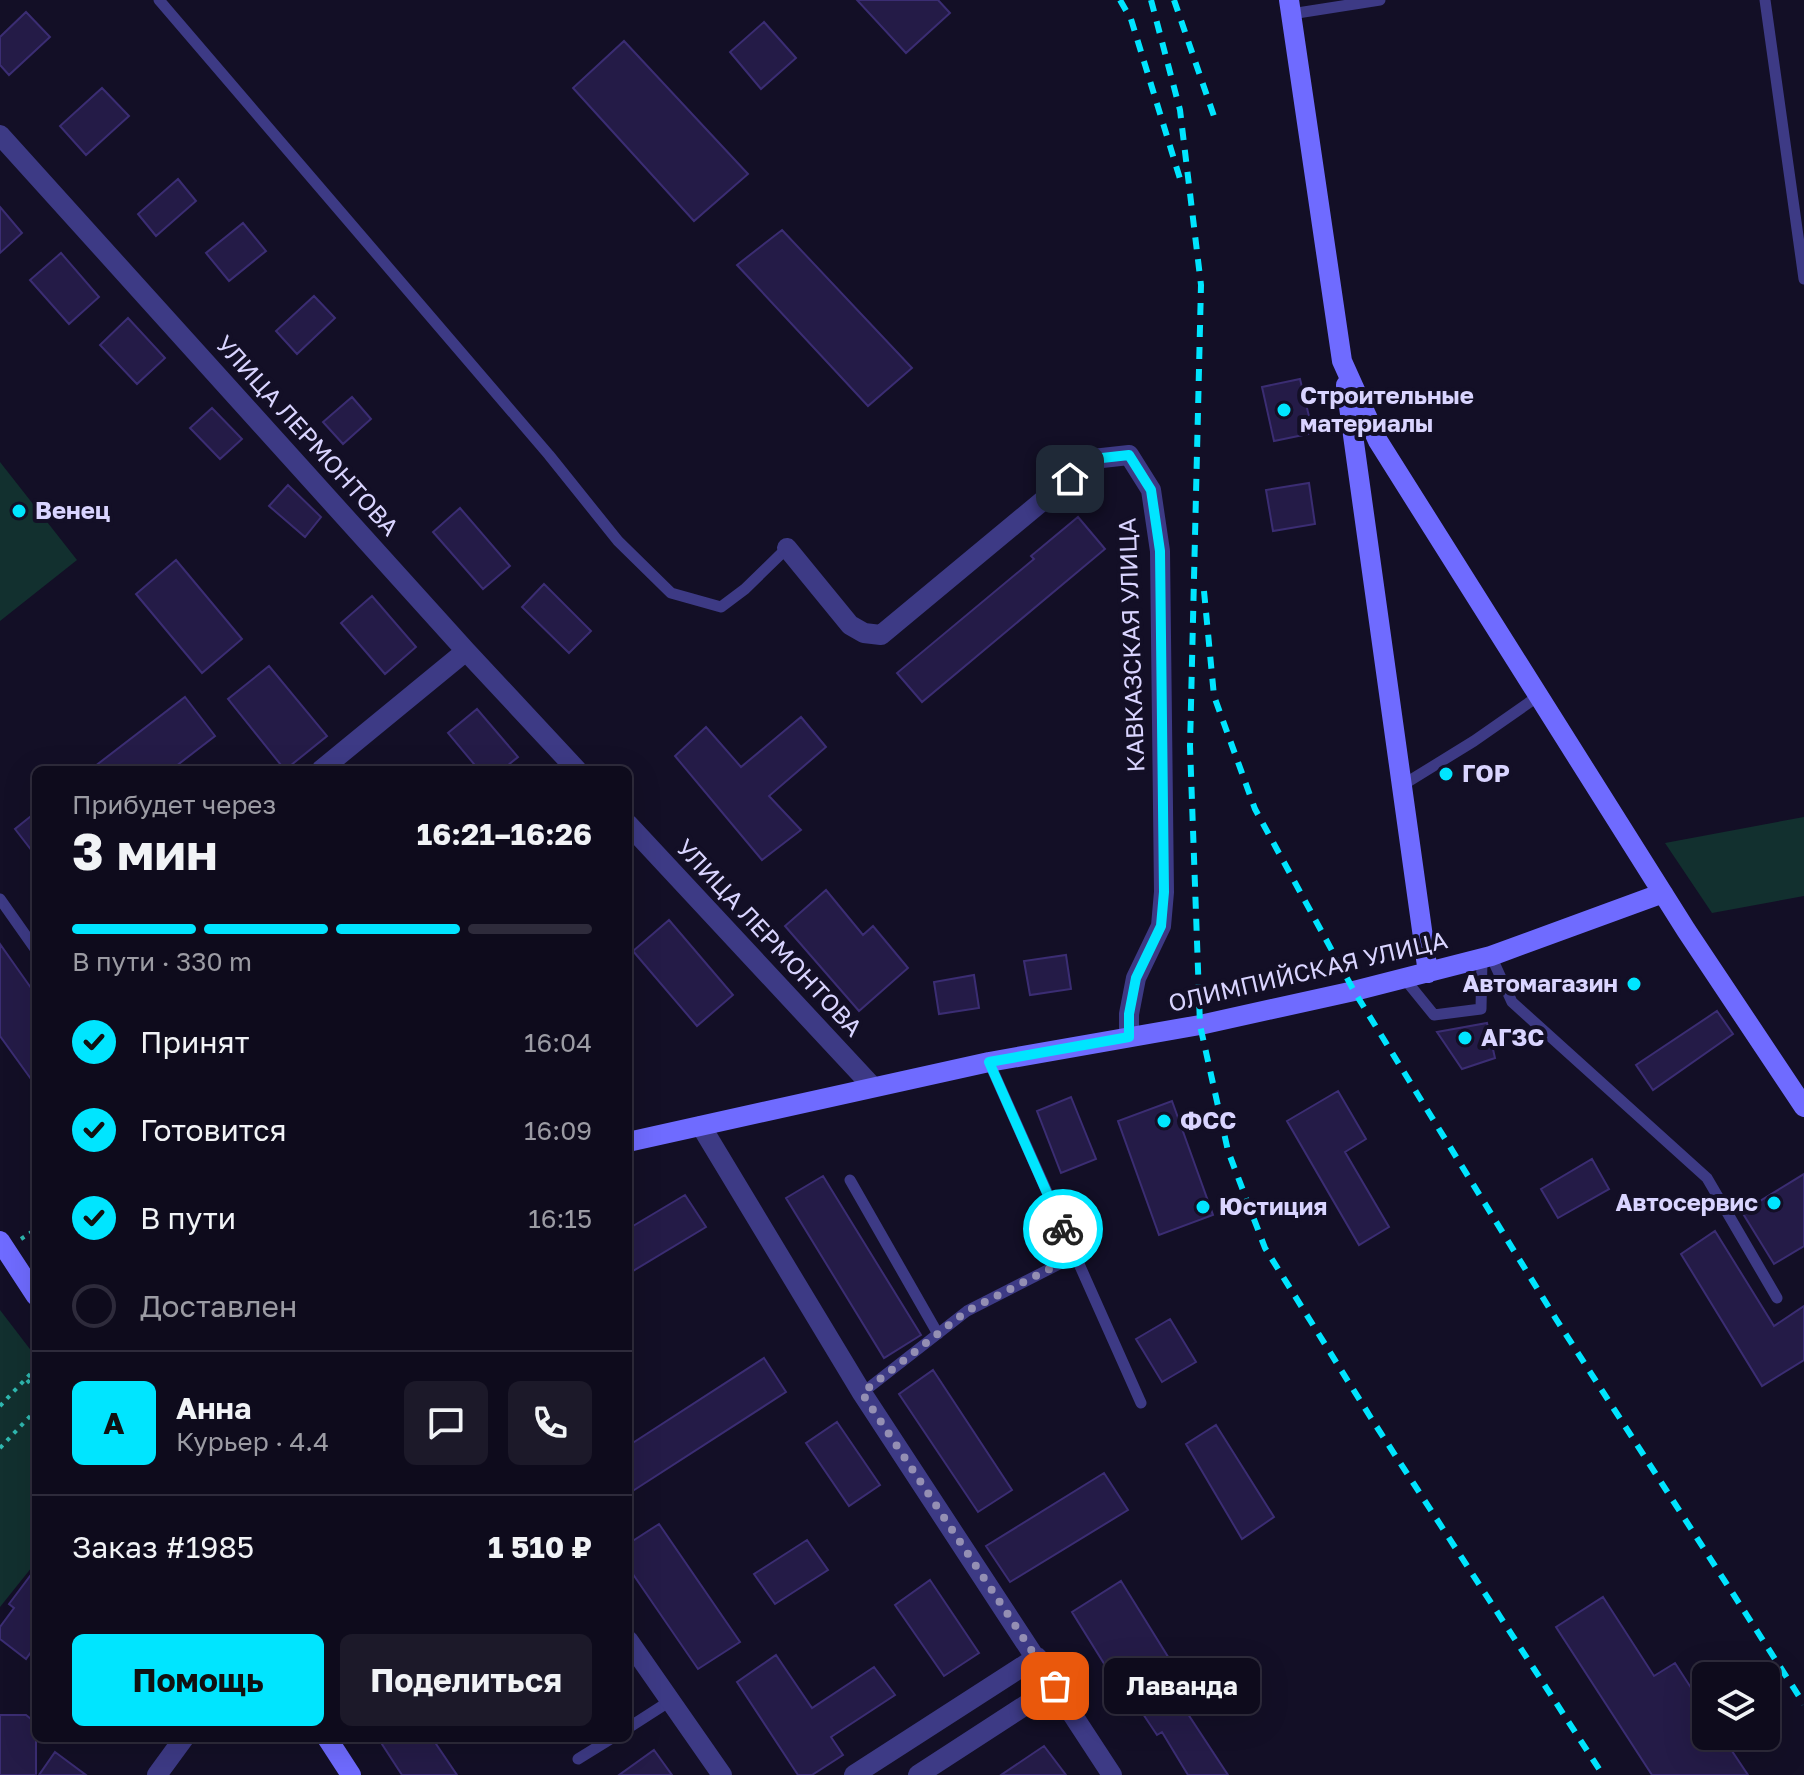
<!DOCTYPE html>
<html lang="ru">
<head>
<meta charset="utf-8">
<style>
	:root { --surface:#0e0b1c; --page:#1c1929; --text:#f1f3f6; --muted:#9b9ba3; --line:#2e2b3b; --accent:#00e5ff }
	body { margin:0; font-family:"Golos Text",sans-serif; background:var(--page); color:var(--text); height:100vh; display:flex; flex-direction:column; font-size:30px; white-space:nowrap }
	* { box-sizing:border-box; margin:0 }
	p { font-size:26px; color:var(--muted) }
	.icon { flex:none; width:44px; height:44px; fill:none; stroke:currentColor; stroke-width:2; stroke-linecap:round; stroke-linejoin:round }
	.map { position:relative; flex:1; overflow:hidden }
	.drawer { position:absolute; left:32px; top:766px; width:600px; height:976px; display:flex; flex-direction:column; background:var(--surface); border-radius:12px; box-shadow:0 8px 32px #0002,0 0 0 2px var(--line) }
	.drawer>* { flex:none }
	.tools { position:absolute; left:1692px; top:1662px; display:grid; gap:16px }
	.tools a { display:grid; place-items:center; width:88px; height:88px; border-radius:12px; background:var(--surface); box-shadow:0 8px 32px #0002,0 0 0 2px var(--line); font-size:40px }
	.pin { position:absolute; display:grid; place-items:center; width:68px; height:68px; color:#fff; margin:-34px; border-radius:16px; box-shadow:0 4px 12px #0006 }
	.courier { position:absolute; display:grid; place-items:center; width:80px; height:80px; margin:-40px; border:6px solid #00e5ff; border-radius:50%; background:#fff; color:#222; box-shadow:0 2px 10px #0007 }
	.bubble { position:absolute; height:56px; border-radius:12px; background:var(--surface); box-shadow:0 8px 32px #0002,0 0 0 2px var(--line); font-size:26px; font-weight:700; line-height:56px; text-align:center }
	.summary em { font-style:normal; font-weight:700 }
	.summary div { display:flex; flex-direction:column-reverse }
	.summary { display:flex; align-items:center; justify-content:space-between; height:136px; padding:0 40px }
	h1 { font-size:52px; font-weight:700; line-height:60px }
	.bar { display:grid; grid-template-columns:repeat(4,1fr); gap:12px 8px; align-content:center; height:96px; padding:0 40px }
	.bar i { height:10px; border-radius:6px; background:var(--line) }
	.bar .selected { background:var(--accent) }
	.bar p { grid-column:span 4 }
	.line { display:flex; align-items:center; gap:20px; padding:0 40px; border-top:2px solid var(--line) }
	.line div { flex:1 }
	.round { display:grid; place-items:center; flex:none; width:84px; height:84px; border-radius:12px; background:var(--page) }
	ol { padding:0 40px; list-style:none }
	li { display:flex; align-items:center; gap:24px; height:88px }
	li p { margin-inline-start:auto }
	li .icon { padding:8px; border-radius:50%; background:var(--accent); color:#111; stroke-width:4 }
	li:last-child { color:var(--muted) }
	li i { width:44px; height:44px; border:4px solid var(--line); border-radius:50% }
	.action { display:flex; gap:16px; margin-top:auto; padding:16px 40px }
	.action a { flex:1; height:92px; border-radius:12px; background:var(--accent); color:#111; font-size:32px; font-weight:700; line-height:92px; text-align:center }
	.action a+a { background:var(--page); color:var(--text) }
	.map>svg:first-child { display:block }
	.green { fill:#12302f }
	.building { fill:#241b47; stroke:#3b2d73; stroke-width:2 }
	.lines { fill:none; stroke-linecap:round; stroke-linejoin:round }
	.path { stroke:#2fb8b0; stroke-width:4; stroke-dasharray:4 6; stroke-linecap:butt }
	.lane { stroke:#3d3a85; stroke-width:11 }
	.street { stroke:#3d3a85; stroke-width:20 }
	.secondary { stroke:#6f6bff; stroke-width:20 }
	.rail { stroke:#00e5ff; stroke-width:6; stroke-dasharray:12 10; stroke-linecap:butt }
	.done { stroke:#948fb3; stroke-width:8; stroke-dasharray:0 14.4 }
	.route { stroke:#00e5ff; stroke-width:10 }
	.poi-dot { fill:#00e5ff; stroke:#130f26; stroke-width:3 }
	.labels { text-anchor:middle; stroke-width:8; stroke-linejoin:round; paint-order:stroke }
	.poi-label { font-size:24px; font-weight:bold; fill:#d9d4ff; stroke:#130f26; text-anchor:start }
	.street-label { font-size:24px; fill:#d9d4ff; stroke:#130f26 }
</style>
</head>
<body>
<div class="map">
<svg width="1804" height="1775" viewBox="0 0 1804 1775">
	<rect width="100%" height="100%" fill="#130f26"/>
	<path class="green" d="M 0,462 L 77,560 L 0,621 Z
		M 1804,817 L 1804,896 L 1712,913 L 1665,843 Z
		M 0,1310 L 36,1357 L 36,1562 L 0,1607 Z"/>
	<path class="building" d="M 857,0 L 938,0 L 950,13 L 906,53 Z
		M 26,12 L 50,37 L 9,75 L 0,65 L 0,37 Z
		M 764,22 L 796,58 L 761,89 L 730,52 Z
		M 624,41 L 748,174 L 694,221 L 573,88 Z
		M 102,88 L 129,116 L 86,155 L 60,126 Z
		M 178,179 L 196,201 L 156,236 L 138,214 Z
		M 0,207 L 22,233 L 0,253 Z
		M 243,223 L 266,251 L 229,281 L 206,253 Z
		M 782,230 L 912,368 L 868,406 L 737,265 Z
		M 61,253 L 99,297 L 69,324 L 30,280 Z
		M 314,296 L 335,318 L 297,354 L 276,331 Z
		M 128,318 L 165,358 L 137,384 L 100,345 Z
		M 1300,379 L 1313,433 L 1274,441 L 1262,387 Z
		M 352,397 L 371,419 L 343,444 L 323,422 Z
		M 212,408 L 242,439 L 220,459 L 190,428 Z
		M 1309,483 L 1315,524 L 1273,531 L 1266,490 Z
		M 288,485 L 321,517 L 305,537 L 269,506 Z
		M 460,508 L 510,566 L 483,589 L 433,532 Z
		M 1078,517 L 1105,549 L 922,702 L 897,673 L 1034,559 L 1031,556 Z
		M 176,560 L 242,639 L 202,673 L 136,594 Z
		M 544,584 L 591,631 L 569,653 L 522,607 Z
		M 372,596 L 416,647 L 385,674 L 341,623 Z
		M 269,666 L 327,736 L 285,770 L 228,699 Z
		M 185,697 L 215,736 L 171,770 L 90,770 Z
		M 477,709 L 518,757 L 502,770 L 479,770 L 448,733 Z
		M 801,717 L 826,747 L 769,796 L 801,830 L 762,860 L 675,756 L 706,727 L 741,767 Z
		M 36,812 L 36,856 L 15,829 Z
		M 826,890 L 863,935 L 873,926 L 908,968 L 859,1011 L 785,926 Z
		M 669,920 L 733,995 L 697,1026 L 633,951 Z
		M 0,944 L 36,995 L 36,1086 L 0,1036 Z
		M 1066,955 L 1071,989 L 1030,995 L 1024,961 Z
		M 974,975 L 979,1008 L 939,1014 L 934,982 Z
		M 1717,1011 L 1733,1034 L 1653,1090 L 1636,1065 Z
		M 1487,1023 L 1495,1058 L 1462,1069 L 1437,1032 Z
		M 1338,1091 L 1366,1139 L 1345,1152 L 1389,1227 L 1359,1245 L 1287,1121 Z
		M 1071,1097 L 1096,1159 L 1061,1173 L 1037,1111 Z
		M 1172,1101 L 1213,1215 L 1159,1235 L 1118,1121 Z
		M 1592,1159 L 1609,1189 L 1558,1218 L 1541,1189 Z
		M 1804,1174 L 1804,1246 L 1774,1264 L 1742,1212 Z
		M 823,1176 L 921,1335 L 884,1358 L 786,1198 Z
		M 685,1195 L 706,1227 L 628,1274 L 628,1229 Z
		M 1715,1231 L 1774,1326 L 1804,1306 L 1804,1360 L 1762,1386 L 1681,1254 Z
		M 1170,1319 L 1196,1362 L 1162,1382 L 1136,1339 Z
		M 764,1358 L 786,1392 L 628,1494 L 628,1446 Z
		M 933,1370 L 1012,1490 L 978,1512 L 899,1394 Z
		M 837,1422 L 880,1485 L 849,1506 L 806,1443 Z
		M 1216,1425 L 1274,1517 L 1242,1539 L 1186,1444 Z
		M 1104,1473 L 1128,1510 L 1010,1582 L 986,1546 Z
		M 659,1524 L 740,1642 L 698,1669 L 628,1567 L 628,1544 Z
		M 807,1540 L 828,1570 L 775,1604 L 754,1574 Z
		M 36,1568 L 36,1645 L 26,1659 L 0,1639 L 0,1627 L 14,1608 L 9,1604 Z
		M 930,1580 L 979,1653 L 944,1676 L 895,1605 Z
		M 1121,1581 L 1175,1668 L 1163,1676 L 1228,1775 L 1188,1775 L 1162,1732 L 1157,1735 L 1131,1696 L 1126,1699 L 1072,1612 Z
		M 1603,1597 L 1654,1676 L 1675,1663 L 1706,1711 L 1706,1736 L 1722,1736 L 1748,1775 L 1652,1775 L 1556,1627 Z
		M 776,1655 L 812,1708 L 874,1667 L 895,1695 L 831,1737 L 843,1755 L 812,1775 L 798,1775 L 737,1682 Z
		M 0,1715 L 26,1715 L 36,1723 L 36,1775 L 0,1775 Z
		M 378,1738 L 432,1738 L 457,1775 L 402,1775 Z
		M 1044,1746 L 1066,1775 L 1001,1775 Z
		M 654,1750 L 672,1775 L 619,1775 Z
		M 55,1752 L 86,1775 L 39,1775 Z"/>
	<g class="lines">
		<path class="path" d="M 21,1239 L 36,1229
			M 27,1380 L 36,1390
			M 0,1406 L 36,1368
			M 0,1448 L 36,1410"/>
		<path class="lane" d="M 159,0 L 549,455 L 618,541 L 671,593 L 721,607 L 745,589 L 787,548
			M 1765,0 L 1804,279
			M 1291,14 L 1380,0
			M 1401,786 L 1474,741 L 1537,697
			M 0,899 L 36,950
			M 1491,956 L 1512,1002 L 1707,1178 L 1777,1298
			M 1404,978 L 1434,1015 L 1481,1009 L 1482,959
			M 989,1062 L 1141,1403
			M 850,1180 L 938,1334
			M 862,1393 L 967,1311 L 1075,1256
			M 628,1728 L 670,1701
			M 578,1759 L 612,1738"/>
		<path class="street" d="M 0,135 L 466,651 L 577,770
			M 787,548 L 850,625 L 864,633 L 881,635 L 1093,459 L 1129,455 L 1151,490 L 1160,551 L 1164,892 L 1161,926 L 1136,978 L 1129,1014 L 1129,1037
			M 321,770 L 466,651
			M 628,824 L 872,1086
			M 701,1126 L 862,1393 L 1112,1775
			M 628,1640 L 722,1775
			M 157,1775 L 184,1738
			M 854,1775 L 1037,1657
			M 918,1775 L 1055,1686"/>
		<path class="secondary" d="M 1289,0 L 1342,361 L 1378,441 L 1686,930 L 1804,1107
			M 1346,385 L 1428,973
			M 628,1142 L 989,1062 L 1200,1025 L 1354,991 L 1491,956 L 1663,893
			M 0,1241 L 36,1296
			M 327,1738 L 351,1775"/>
		<path class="rail" d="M 1120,0 L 1131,19 L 1181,182
			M 1151,0 L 1180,110 L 1201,285 L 1190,746 L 1200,1025 L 1228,1151 L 1265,1248 L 1371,1418 L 1603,1775
			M 1174,0 L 1216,122
			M 1204,591 L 1214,696 L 1255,809 L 1354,991 L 1556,1319 L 1804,1704"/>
	</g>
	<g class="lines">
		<path class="done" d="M 1055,1686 L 862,1393 L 967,1311 L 1075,1256 L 1063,1229"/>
		<path class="route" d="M 1063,1229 L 989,1062 L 1129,1037 L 1129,1014 L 1136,978 L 1161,926 L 1164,892 L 1160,551 L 1151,490 L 1129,455 L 1093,459 L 1070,479"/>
	</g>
	<g class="poi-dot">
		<circle cx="1284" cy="410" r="8"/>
		<circle cx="19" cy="511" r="8"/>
		<circle cx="1446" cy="774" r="8"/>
		<circle cx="1634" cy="984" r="8"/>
		<circle cx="1465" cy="1038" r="8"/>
		<circle cx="1164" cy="1121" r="8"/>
		<circle cx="1774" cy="1203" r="8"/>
		<circle cx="1203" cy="1207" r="8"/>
	</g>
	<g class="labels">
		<g class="poi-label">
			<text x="1300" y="404">Строительные<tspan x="1300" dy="28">материалы</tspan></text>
			<text x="35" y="519">Венец</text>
			<text x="1462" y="782">ГОР</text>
			<text x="1618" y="992" text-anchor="end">Автомагазин</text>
			<text x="1481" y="1046">АГЗС</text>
			<text x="1180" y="1129">ФСС</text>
			<text x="1758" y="1211" text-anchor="end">Автосервис</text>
			<text x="1219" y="1215">Юстиция</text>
		</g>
		<g class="street-label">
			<text transform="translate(307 436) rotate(48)" y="8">УЛИЦА ЛЕРМОНТОВА</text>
			<text transform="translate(1132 645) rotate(-92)" y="8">КАВКАЗСКАЯ УЛИЦА</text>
			<text transform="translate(769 938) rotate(47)" y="8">УЛИЦА ЛЕРМОНТОВА</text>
			<text transform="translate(1308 972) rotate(-13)" y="8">ОЛИМПИЙСКАЯ УЛИЦА</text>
		</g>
	</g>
</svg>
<div class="tools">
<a><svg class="icon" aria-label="layers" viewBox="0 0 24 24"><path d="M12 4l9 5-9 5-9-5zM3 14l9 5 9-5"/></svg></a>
</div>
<div class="pin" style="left:1055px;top:1686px;background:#ea580c"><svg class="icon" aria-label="bag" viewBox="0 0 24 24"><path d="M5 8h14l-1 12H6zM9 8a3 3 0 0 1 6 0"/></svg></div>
<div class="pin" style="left:1070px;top:479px;background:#1f2937"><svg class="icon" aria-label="home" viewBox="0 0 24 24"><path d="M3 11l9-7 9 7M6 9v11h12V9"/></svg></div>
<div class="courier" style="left:1063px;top:1229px"><svg class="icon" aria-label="bike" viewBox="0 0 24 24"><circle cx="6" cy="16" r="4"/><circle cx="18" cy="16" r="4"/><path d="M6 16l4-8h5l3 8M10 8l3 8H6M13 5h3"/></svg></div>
<div class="bubble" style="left:1104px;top:1658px;width:156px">Лаванда</div>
<section class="drawer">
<div class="summary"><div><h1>3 мин</h1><p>Прибудет через</p></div><em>16:21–16:26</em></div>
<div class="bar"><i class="selected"></i><i class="selected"></i><i class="selected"></i><i></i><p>В пути · 330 m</p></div>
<ol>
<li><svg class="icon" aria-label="check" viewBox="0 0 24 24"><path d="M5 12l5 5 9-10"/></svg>Принят<p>16:04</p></li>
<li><svg class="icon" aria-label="check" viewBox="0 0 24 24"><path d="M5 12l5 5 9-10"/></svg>Готовится<p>16:09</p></li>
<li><svg class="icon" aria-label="check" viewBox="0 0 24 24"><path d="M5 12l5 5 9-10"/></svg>В пути<p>16:15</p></li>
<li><i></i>Доставлен</li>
</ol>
<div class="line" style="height:144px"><b class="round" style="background:var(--accent);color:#111">А</b><div><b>Анна</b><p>Курьер · 4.4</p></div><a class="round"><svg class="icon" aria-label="chat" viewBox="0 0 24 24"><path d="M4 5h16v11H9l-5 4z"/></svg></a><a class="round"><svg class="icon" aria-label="phone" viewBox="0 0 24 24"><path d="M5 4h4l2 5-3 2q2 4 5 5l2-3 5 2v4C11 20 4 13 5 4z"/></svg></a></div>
<div class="line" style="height:104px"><div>Заказ #1985</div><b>1 510 ₽</b></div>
<div class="action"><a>Помощь</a><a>Поделиться</a></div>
</section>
</div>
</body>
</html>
